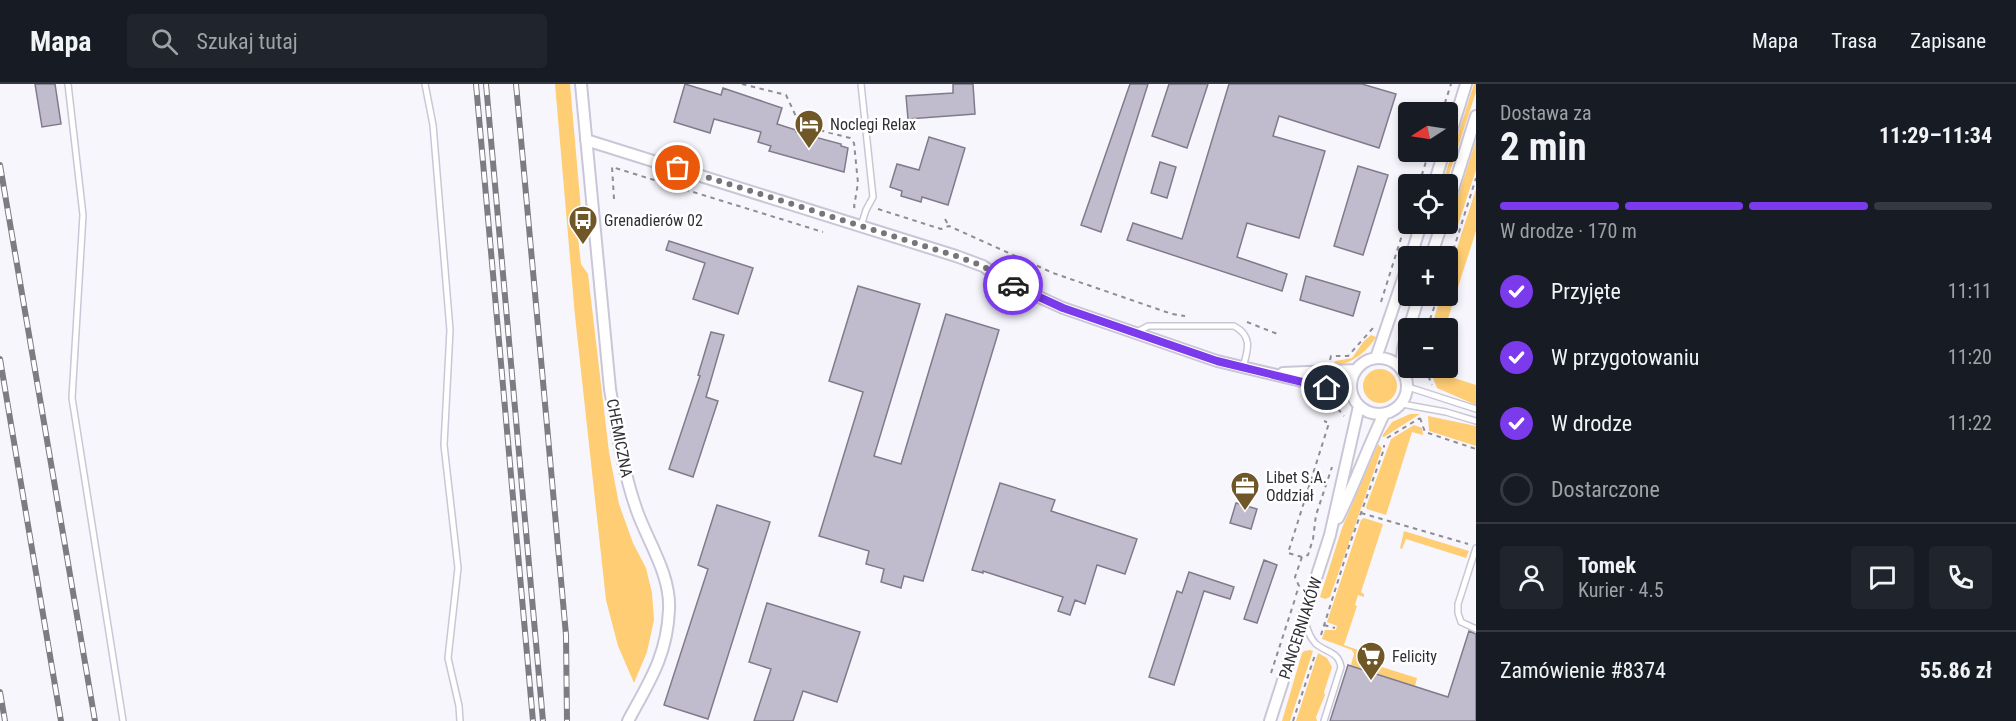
<!DOCTYPE html>
<html lang="pl">
<head>
<meta charset="utf-8">
<style>
	:root { --surface:#171b24; --page:#20242c; --text:#f1f3f6; --muted:#9ea1a6; --line:#363941; --accent:#7c3aed }
	body { margin:0; font-family:"Roboto Condensed",sans-serif; background:var(--page); color:var(--text); height:100vh; display:flex; flex-direction:column; font-size:22px; white-space:nowrap }
	* { box-sizing:border-box; margin:0 }
	p { font-size:20px; color:var(--muted) }
	.icon { flex:none; width:33px; height:33px; fill:none; stroke:currentColor; stroke-width:2; stroke-linecap:round; stroke-linejoin:round }
	.map { position:relative; flex:1; overflow:hidden }
	.details { display:flex; flex-direction:column; background:var(--surface); width:540px }
	.details>* { flex:none }
	.needle { width:39px; rotate:258deg }
	.fabs { position:absolute; left:1398px; top:18px; display:grid; gap:12px }
	.fabs a { display:grid; place-items:center; width:60px; height:60px; border-radius:6px; background:var(--surface); box-shadow:0 3px 9px #0003; font-size:30px }
	.pin { position:absolute; display:grid; place-items:center; width:51px; height:51px; color:#fff; margin:-26px; border:3px solid #fff; border-radius:50%; box-shadow:0 2px 6px #0007 }
	.courier { position:absolute; display:grid; place-items:center; width:60px; height:60px; margin:-30px; border:4px solid #7c3aed; border-radius:50%; background:#fff; color:#222; box-shadow:0 2px 8px #0007 }
	.head em { font-style:normal; font-weight:700 }
	.head div { display:flex; flex-direction:column-reverse }
	.head { display:flex; align-items:center; justify-content:space-between; height:102px; padding:0 24px }
	h1 { font-size:39px; font-weight:700; line-height:45px }
	.bar { display:grid; grid-template-columns:repeat(4,1fr); gap:9px 6px; align-content:center; height:72px; padding:0 24px }
	.bar i { height:8px; border-radius:4px; background:var(--line) }
	.bar .active { background:var(--accent) }
	.bar p { grid-column:span 4 }
	.line { display:flex; align-items:center; gap:15px; padding:0 24px; border-top:2px solid var(--line) }
	.line div { flex:1 }
	.round { display:grid; place-items:center; flex:none; width:63px; height:63px; border-radius:6px; background:var(--page) }
	ol { padding:0 24px; list-style:none }
	li { display:flex; align-items:center; gap:18px; height:66px }
	li p { margin-inline-start:auto }
	li .icon { padding:6px; border-radius:50%; background:var(--accent); color:#fff; stroke-width:4 }
	li:last-child { color:var(--muted) }
	li i { width:33px; height:33px; border:3px solid var(--line); border-radius:50% }
	header { display:flex; align-items:center; gap:36px; box-sizing:border-box; height:84px; padding:0 30px; background:var(--surface); border-bottom:2px solid var(--line) }
	header strong { font-size:28px }
	nav { display:flex; gap:33px; margin-inline-start:auto; font-size:21px }
	.search { width:420px; height:54px; background:var(--page); display:flex; align-items:center; gap:15px; box-sizing:border-box; padding:0 21px; border-radius:6px; color:var(--muted); font-size:22px }
	main { display:flex; flex:1; min-height:0 }
	.map>svg:first-child { display:block }
	.green { fill:#fecd74 }
	.building { fill:#c1bccd; stroke:#807b8b; stroke-width:1.5 }
	.lines { fill:none; stroke-linecap:round; stroke-linejoin:round }
	.lane-casing { stroke:#cbc6d7; stroke-width:8 }
	.street-casing { stroke:#cbc6d7; stroke-width:14 }
	.path { stroke:#8f8d94; stroke-width:2; stroke-dasharray:4.5 4.5; stroke-linecap:butt }
	.lane { stroke:#fff; stroke-width:5 }
	.street { stroke:#fff; stroke-width:10 }
	.rail-casing { stroke:#7e7c83; stroke-width:6 }
	.rail { stroke:#fff; stroke-width:4; stroke-dasharray:11; stroke-linecap:butt }
	.done { stroke:#77757c; stroke-width:6; stroke-dasharray:0 10.8 }
	.route { stroke:#7c3aed; stroke-width:8 }
	.labels { text-anchor:middle; stroke-width:5; stroke-linejoin:round; paint-order:stroke }
	.poi-label { font-size:16px; fill:#312f36; stroke:#fff; text-anchor:start }
	.street-label { font-size:16px; fill:#312f36; stroke:#fff }
</style>
</head>
<body>
<header>
<strong>Mapa</strong>
<div class="search"><svg class="icon" aria-label="search" viewBox="0 0 24 24"><circle cx="10" cy="10" r="6"/><path d="M15 15l6 6"/></svg>Szukaj tutaj</div>
<nav><a>Mapa</a><a>Trasa</a><a>Zapisane</a></nav>
</header>
<main>
<div class="map">
<svg width="1476" height="637" viewBox="0 0 1476 637">
	<rect width="100%" height="100%" fill="#f8f6fd"/>
	<path class="green" d="M 555,0 L 570,0 L 582,137 L 577,145 L 581,180 L 588,190 L 609,368 L 619,420 L 633,459 L 646,484 L 652,509 L 654,536 L 647,568 L 634,599 L 618,562 L 606,516 L 575,232 Z
		M 1474,0 L 1476,0 L 1476,8 L 1446,100 L 1442,100 Z
		M 1476,56 L 1476,86 L 1458,141 L 1450,137 Z
		M 1476,105 L 1476,147 L 1445,244 L 1431,244 L 1441,212 L 1448,212 L 1448,192 Z
		M 1371,251 L 1376,253 C 1367,268 1351,280 1334,282 L 1335,277 L 1352,274 L 1364,257 Z
		M 1429,284 L 1433,284 L 1432,287 L 1476,301 L 1476,321 L 1437,304 Z
		M1363 302a17 17 0 1 1 34 0a17 17 0 1 1-34 0Z
		M 1410,330 L 1420,330 L 1384,353 L 1382,352 L 1392,338 Z
		M 1428,332 L 1476,342 L 1476,362 L 1429,347 Z
		M 1414,341 L 1422,344 L 1423,351 L 1412,348 L 1386,431 L 1367,425 L 1366,423 L 1391,355 Z
		M 1378,360 L 1382,364 L 1330,513 L 1325,515 L 1320,513 L 1342,444 Z
		M 1364,434 L 1383,440 L 1361,508 L 1364,510 L 1364,513 L 1358,511 L 1355,521 L 1357,522 L 1344,561 L 1358,566 L 1356,575 L 1417,594 L 1415,602 L 1351,581 L 1354,570 L 1352,566 L 1322,555 L 1325,546 L 1336,546 L 1337,542 L 1327,538 L 1361,436 Z
		M 1404,447 L 1469,467 L 1466,474 L 1406,455 L 1402,465 L 1400,464 Z
		M 1310,566 L 1313,567 L 1290,637 L 1282,637 L 1302,569 L 1304,567 Z
		M 1318,569 L 1327,574 L 1332,583 L 1324,608 L 1325,611 L 1316,633 L 1317,637 L 1296,637 Z"/>
	<path class="building" d="M 35,0 L 55,0 L 61,40 L 42,43 Z
		M 685,0 L 721,11 L 723,4 L 782,24 L 777,40 L 796,46 L 796,48 L 841,60 L 841,62 L 848,64 L 844,88 L 769,67 L 771,62 L 758,58 L 761,48 L 714,35 L 710,49 L 674,38 Z
		M 953,0 L 973,0 L 975,30 L 908,35 L 906,12 L 953,9 Z
		M 1130,0 L 1148,0 L 1101,148 L 1081,141 Z
		M 1169,0 L 1208,0 L 1187,64 L 1152,52 Z
		M 1229,0 L 1362,0 L 1396,10 L 1379,64 L 1279,32 L 1273,52 L 1325,67 L 1299,154 L 1247,139 L 1237,173 L 1287,190 L 1282,207 L 1127,156 L 1133,139 L 1182,155 Z
		M 929,53 L 965,64 L 948,121 L 922,113 L 921,118 L 901,112 L 902,107 L 890,103 L 897,80 L 919,86 Z
		M 1160,78 L 1176,83 L 1167,114 L 1151,109 Z
		M 1358,82 L 1388,91 L 1363,171 L 1334,162 Z
		M 669,157 L 753,184 L 738,230 L 693,215 L 705,179 L 666,166 Z
		M 1306,192 L 1360,208 L 1353,232 L 1300,216 Z
		M 858,202 L 920,220 L 874,372 L 901,380 L 946,230 L 999,246 L 923,497 L 904,492 L 901,504 L 881,498 L 884,485 L 866,480 L 869,467 L 819,452 L 863,308 L 829,297 Z
		M 711,248 L 724,251 L 706,313 L 718,317 L 693,393 L 669,385 L 700,292 L 698,291 Z
		M 1000,399 L 1055,416 L 1051,427 L 1137,455 L 1125,490 L 1097,481 L 1085,520 L 1075,516 L 1070,531 L 1058,527 L 1063,513 L 983,487 L 983,489 L 972,486 Z
		M 1236,419 L 1257,425 L 1251,445 L 1230,439 Z
		M 717,421 L 770,438 L 708,635 L 664,621 L 708,485 L 698,481 Z
		M 1264,476 L 1277,481 L 1257,539 L 1244,535 Z
		M 1189,488 L 1234,503 L 1230,515 L 1204,507 L 1174,601 L 1149,593 L 1177,507 L 1182,509 Z
		M 767,519 L 860,548 L 837,618 L 803,607 L 793,637 L 754,637 L 771,585 L 749,578 Z
		M 1469,547 L 1476,550 L 1476,637 L 1330,637 L 1348,581 L 1448,613 Z"/>
	<g class="lines">
		<g class="lane-casing">
			<path id="lane" d="M 68,0 L 83,131 L 72,314 L 123,637
				M 425,0 L 433,41 L 450,246 L 444,361 L 458,484 L 448,574 L 459,622 L 460,637
				M 861,142 L 866,126 L 873,113 L 861,0
				M 1137,248 L 1148,242 L 1234,242 C 1253,252 1248,266 1243,283
				M 1408,303 L 1476,325
				M 1402,320 L 1446,328 L 1476,337
				M 1476,464 L 1458,520 L 1458,529 L 1461,538 L 1476,545
				M 1305,537 C 1307,545 1310,554 1316,560 C 1327,569 1338,567 1341,583 L 1324,637"/>
		</g>
		<g class="street-casing">
			<path id="street" d="M 581,0 L 610,305 C 617,346 623,388 637,427 C 648,458 671,491 669,526 C 667,572 649,598 628,637
				M 586,56 L 956,172 L 983,182 L 1006,198 L 1063,224 L 1217,277 L 1352,309
				M 1448,58 L 1466,0
				M 1434,100 L 1444,68
				M 1448,121 L 1476,32
				M 1411,172 L 1421,140
				M 1431,172 L 1442,140
				M 1409,244 L 1419,212
				M1351 302a28 28 0 1 1 56 0a28 28 0 1 1-56 0Z
				M 1376,274 L 1408,180
				M 1401,285 L 1403,265 L 1408,245
				M 1283,289 L 1356,286
				M 1338,434 C 1355,400 1367,365 1384,330
				M 1270,637 L 1330,451 L 1359,322"/>
		</g>
		<path class="path" d="M 742,0 L 786,11 L 800,41 L 850,54 L 854,59 L 858,99 L 854,123 L 858,124
			M 1442,28 L 1451,0
			M 1419,100 L 1429,68
			M 614,115 L 612,83 L 823,148
			M 878,125 L 941,145 L 949,142 L 1053,189 L 1172,230 L 1185,232
			M 945,135 L 949,142
			M 1448,183 L 1476,94
			M 1381,218 L 1408,132
			M 1247,238 L 1280,251
			M 1427,244 L 1438,212
			M 1330,276 L 1331,272 L 1348,272 L 1373,244
			M 1425,284 L 1432,301
			M 1332,318 L 1344,332
			M 1420,334 L 1425,348 L 1476,365
			M 1387,354 L 1420,334
			M 1361,429 L 1468,460
			M 1302,473 L 1288,469 L 1329,339 L 1324,337
			M 1296,511 L 1299,502 L 1295,493 L 1302,473 L 1308,471 L 1313,455 L 1316,431 L 1332,383
			M 1324,541 L 1335,544
			M 1321,551 L 1348,465 L 1384,365 L 1384,361
			M 1271,589 L 1296,512
			M 1293,637 L 1315,571"/>
		<use href="#lane" class="lane"/>
		<use href="#street" class="street"/>
		<g class="rail-casing">
			<path id="rail" d="M 476,0 L 533,637
				M 486,0 L 543,637
				M 516,0 L 566,551 L 567,637
				M 0,81 L 95,637
				M 0,275 L 61,637
				M 0,608 L 5,637"/>
		</g>
		<use href="#rail" class="rail"/>
	</g>
	<g class="lines">
		<path class="done" d="M 678,84 L 956,172 L 983,182 L 1013,201"/>
		<path class="route" d="M 1013,201 L 1063,224 L 1217,277 L 1327,304"/>
	</g>
	<defs>
		<g id="hotel-pin" transform="scale(1.5)"><path d="M0 17L-7.5 6A9.5 9.5 0 1 1 7.5 6Z" fill="#705728" stroke="#fff"/><path d="M-6-4.5h1.5V1H6V5H4.5V3h-9V5H-6ZM-4 0a1.8 1.8 0 1 1 3.6 0ZM.5 0V-2.5h3Q6-2.5 6 0Z" fill="#fff"/></g>
		<g id="bus-pin" transform="scale(1.5)"><path d="M0 17L-7.5 6A9.5 9.5 0 1 1 7.5 6Z" fill="#705728" stroke="#fff"/><path d="M-5-6H5V4H4V6H2V4H-2V6H-4V4H-5ZM-3.5-4V0h7V-4ZM-3.5 1.2v1.5H-2V1.2ZM2 1.2v1.5H3.5V1.2Z" fill="#fff"/></g>
		<g id="office-pin" transform="scale(1.5)"><path d="M0 17L-7.5 6A9.5 9.5 0 1 1 7.5 6Z" fill="#705728" stroke="#fff"/><path d="M-6-3h4V-5.5h4V-3h4V5H-6ZM-1-4.5V-3h2v-1.5ZM-6 0V1H6V0Z" fill="#fff"/></g>
		<g id="supermarket-pin" transform="scale(1.5)"><path d="M0 17L-7.5 6A9.5 9.5 0 1 1 7.5 6Z" fill="#705728" stroke="#fff"/><path d="M-6-5.5h2.5l.6 2H6L4.5 2H-2.5L-4.4-4H-6ZM-1.5 3.2a1.3 1.3 0 1 0 .1 0ZM3 3.2a1.3 1.3 0 1 0 .1 0Z" fill="#fff"/></g>
	</defs>
	<g fill-rule="evenodd">
		<use href="#hotel-pin" x="809" y="40"/>
		<use href="#bus-pin" x="583" y="136"/>
		<use href="#office-pin" x="1245" y="402"/>
		<use href="#supermarket-pin" x="1371" y="572"/>
	</g>
	<g class="labels">
		<g class="poi-label">
			<text x="830" y="46">Noclegi Relax</text>
			<text x="604" y="142">Grenadierów 02</text>
			<text x="1266" y="399">Libet S.A.<tspan x="1266" dy="18">Oddział</tspan></text>
			<text x="1392" y="578">Felicity</text>
		</g>
		<g class="street-label">
			<text transform="translate(620 354) rotate(79)" y="6">CHEMICZNA</text>
			<text transform="translate(1300 544) rotate(-72)" y="6">PANCERNIAKÓW</text>
		</g>
	</g>
</svg>
<div class="fabs">
<a><svg class="needle" viewBox="-14 -14 28 28"><path d="M0-13l5 13h-10z" fill="#e53935"/><path d="M0 13l5-13h-10z" fill="#9ea1a6"/></svg></a>
<a><svg class="icon" aria-label="locate" viewBox="0 0 24 24"><circle cx="12" cy="12" r="6"/><path d="M12 2v4M12 18v4M2 12h4M18 12h4"/></svg></a>
<a>+</a>
<a>−</a>
</div>
<div class="pin" style="left:678px;top:84px;background:#ea580c"><svg class="icon" aria-label="bag" viewBox="0 0 24 24"><path d="M5 8h14l-1 12H6zM9 8a3 3 0 0 1 6 0"/></svg></div>
<div class="pin" style="left:1327px;top:304px;background:#1f2937"><svg class="icon" aria-label="home" viewBox="0 0 24 24"><path d="M3 11l9-7 9 7M6 9v11h12V9"/></svg></div>
<div class="courier" style="left:1013px;top:201px"><svg class="icon" aria-label="car" viewBox="0 0 24 24"><path d="M5 17H2v-5l4-1 3-4h7l3 4 3 1v5h-3M9 17h6M6 11h13"/><circle cx="7" cy="17" r="2"/><circle cx="17" cy="17" r="2"/></svg></div>
</div>
<section class="details">
<div class="head"><div><h1>2 min</h1><p>Dostawa za</p></div><em>11:29–11:34</em></div>
<div class="bar"><i class="active"></i><i class="active"></i><i class="active"></i><i></i><p>W drodze · 170 m</p></div>
<ol>
<li><svg class="icon" aria-label="check" viewBox="0 0 24 24"><path d="M5 12l5 5 9-10"/></svg>Przyjęte<p>11:11</p></li>
<li><svg class="icon" aria-label="check" viewBox="0 0 24 24"><path d="M5 12l5 5 9-10"/></svg>W przygotowaniu<p>11:20</p></li>
<li><svg class="icon" aria-label="check" viewBox="0 0 24 24"><path d="M5 12l5 5 9-10"/></svg>W drodze<p>11:22</p></li>
<li><i></i>Dostarczone</li>
</ol>
<div class="line" style="height:108px"><a class="round"><svg class="icon" aria-label="person" viewBox="0 0 24 24"><circle cx="12" cy="8" r="4"/><path d="M4 21q1-7 8-7t8 7"/></svg></a><div><b>Tomek</b><p>Kurier · 4.5</p></div><a class="round"><svg class="icon" aria-label="chat" viewBox="0 0 24 24"><path d="M4 5h16v11H9l-5 4z"/></svg></a><a class="round"><svg class="icon" aria-label="phone" viewBox="0 0 24 24"><path d="M5 4h4l2 5-3 2q2 4 5 5l2-3 5 2v4C11 20 4 13 5 4z"/></svg></a></div>
<div class="line" style="height:78px"><div>Zamówienie #8374</div><b>55.86 zł</b></div>
</section>
</main>
</body>
</html>
